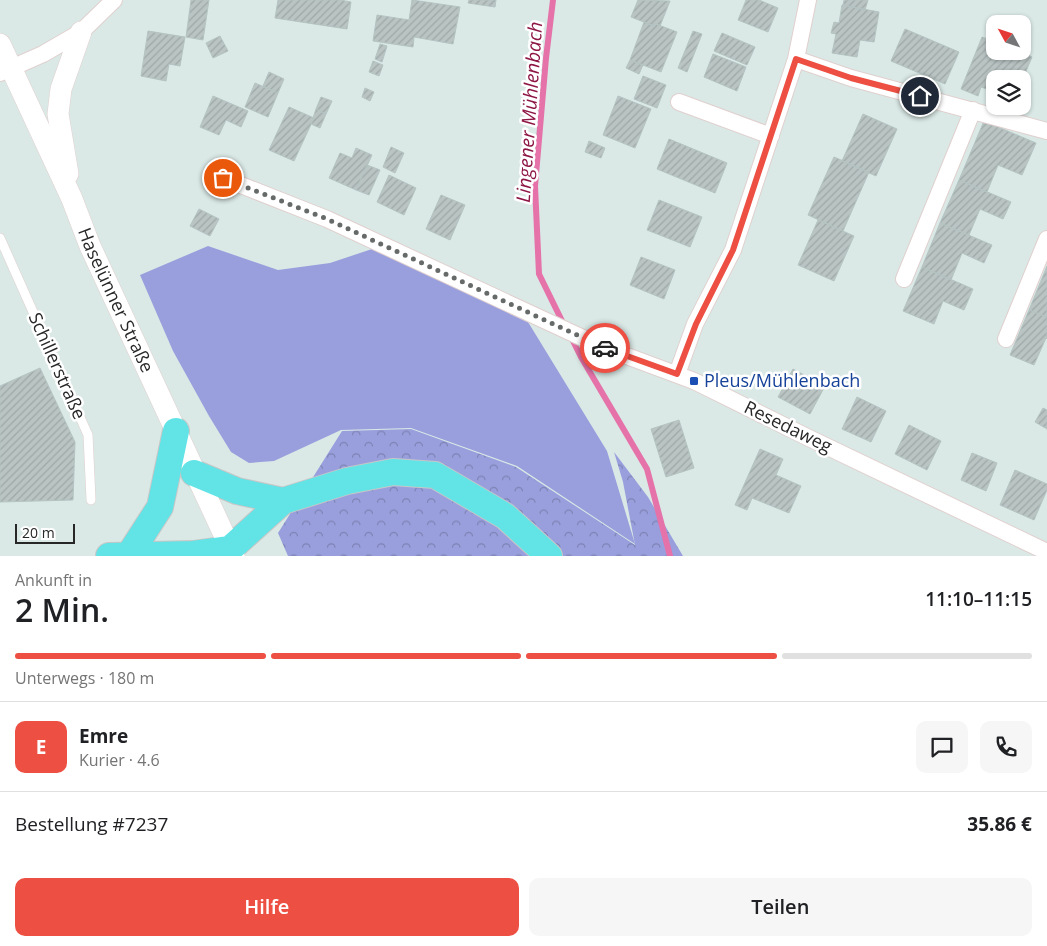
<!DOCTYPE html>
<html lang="de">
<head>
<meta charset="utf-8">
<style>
	:root { --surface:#fff; --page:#f6f6f6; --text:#202124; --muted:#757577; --line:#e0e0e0; --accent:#ed4f43 }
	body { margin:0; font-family:"Open Sans",sans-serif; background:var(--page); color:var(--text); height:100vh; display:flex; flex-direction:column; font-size:19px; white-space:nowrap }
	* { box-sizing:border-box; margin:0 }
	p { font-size:16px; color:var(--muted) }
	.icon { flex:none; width:28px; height:28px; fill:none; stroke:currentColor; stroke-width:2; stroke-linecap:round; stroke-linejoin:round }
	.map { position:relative; height:556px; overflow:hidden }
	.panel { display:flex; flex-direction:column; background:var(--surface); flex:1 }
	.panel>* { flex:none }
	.needle { width:32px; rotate:310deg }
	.fabs { position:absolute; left:986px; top:15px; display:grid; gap:10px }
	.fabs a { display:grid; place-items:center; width:45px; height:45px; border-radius:10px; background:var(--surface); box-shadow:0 1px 4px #0004; font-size:25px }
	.scale { position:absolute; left:15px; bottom:12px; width:60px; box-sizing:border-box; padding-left:5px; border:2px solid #272727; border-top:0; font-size:14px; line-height:18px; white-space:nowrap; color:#272727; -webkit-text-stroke:4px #fff; paint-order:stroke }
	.pin { position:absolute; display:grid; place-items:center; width:42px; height:42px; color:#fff; margin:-21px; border:2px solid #fff; border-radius:50%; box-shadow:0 1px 5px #0007 }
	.courier { position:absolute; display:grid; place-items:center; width:50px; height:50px; margin:-25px; border:4px solid #ed4f43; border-radius:50%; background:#fff; color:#222; box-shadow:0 1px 6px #0007 }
	.summary em { font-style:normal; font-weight:600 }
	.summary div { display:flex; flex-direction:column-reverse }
	.summary { display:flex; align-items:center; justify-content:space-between; height:85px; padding:0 15px }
	h1 { font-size:32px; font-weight:600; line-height:38px }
	.bar { display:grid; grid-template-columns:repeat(4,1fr); gap:8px 5px; align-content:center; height:60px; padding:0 15px }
	.bar i { height:6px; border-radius:4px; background:var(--line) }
	.bar .selected { background:var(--accent) }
	.bar p { grid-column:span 4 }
	.line { display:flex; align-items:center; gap:12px; padding:0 15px; border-top:1px solid var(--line) }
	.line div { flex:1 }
	.round { display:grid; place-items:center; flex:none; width:52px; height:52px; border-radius:10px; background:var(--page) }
	.primary-button { display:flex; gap:10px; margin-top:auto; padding:10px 15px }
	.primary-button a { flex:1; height:58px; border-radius:10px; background:var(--accent); color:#fff; font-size:20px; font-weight:600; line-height:58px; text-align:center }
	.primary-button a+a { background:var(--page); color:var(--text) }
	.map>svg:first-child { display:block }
	.grass { fill:#999fdd }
	.forest { fill:url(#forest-crowns) }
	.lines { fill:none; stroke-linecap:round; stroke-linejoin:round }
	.stream { stroke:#e572a9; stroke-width:6 }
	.building { fill:url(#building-hatch); stroke:#b4c4c2 }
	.service-casing { stroke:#e0d0cf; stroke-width:10 }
	.minor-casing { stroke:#e0d0cf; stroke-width:18 }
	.tertiary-casing { stroke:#e0d0cf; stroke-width:22 }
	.primary-casing { stroke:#c7c7c7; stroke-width:28 }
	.service { stroke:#fff; stroke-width:9 }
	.minor { stroke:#fff; stroke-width:16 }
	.tertiary { stroke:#fff; stroke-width:21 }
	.primary { stroke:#62e3e6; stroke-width:26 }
	.done { stroke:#666b6a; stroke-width:5; stroke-dasharray:0 9 }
	.route { stroke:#ed4f43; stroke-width:6 }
	.transit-dot { fill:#1a4fb4; stroke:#fff; stroke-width:2 }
	.labels { text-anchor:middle; stroke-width:5; stroke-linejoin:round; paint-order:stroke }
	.street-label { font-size:18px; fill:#272727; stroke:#fff }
	.transit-label { font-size:18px; fill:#164399; stroke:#fff; text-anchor:start }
	.water-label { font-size:19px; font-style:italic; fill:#8d1645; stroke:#fff }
</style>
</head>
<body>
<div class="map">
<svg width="1047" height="556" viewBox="0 0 1047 556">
	<defs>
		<pattern id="forest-crowns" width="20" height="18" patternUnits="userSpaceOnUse" patternTransform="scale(1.25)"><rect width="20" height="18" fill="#999fdd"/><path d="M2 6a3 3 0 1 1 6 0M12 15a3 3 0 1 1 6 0" fill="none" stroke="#7d82b3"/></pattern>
		<pattern id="building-hatch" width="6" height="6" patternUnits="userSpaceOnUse" patternTransform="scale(1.25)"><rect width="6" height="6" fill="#b9c4c3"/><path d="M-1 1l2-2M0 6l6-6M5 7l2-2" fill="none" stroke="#9fa8a8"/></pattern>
	</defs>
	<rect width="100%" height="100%" fill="#dae9e6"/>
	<path class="grass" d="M 208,246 L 278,270 L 330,263 L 372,249 L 528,322 L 607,451 L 635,544 L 517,466 L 411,428 L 341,430 L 274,461 L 249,463 L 231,452 L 209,416 L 173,351 L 140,275 Z"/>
	<path class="forest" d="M 411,429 L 516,467 L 635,545 L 623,482 L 614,452 L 648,497 L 683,556 L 288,556 L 278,533 L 342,431 Z"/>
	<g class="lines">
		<path class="stream" d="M 553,0 L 546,58 L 535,186 L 539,274 L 565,327
			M 570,335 L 581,357 L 647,469 L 670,556"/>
	</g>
	<path class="building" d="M 191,0 L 209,0 L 203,40 L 186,37 Z
		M 278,0 L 340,0 L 351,2 L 347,29 L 275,18 Z
		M 412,0 L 460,7 L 453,44 L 414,37 L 413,47 L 373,41 L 377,15 L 409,20 Z
		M 469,0 L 496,0 L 495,7 L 468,3 Z
		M 638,0 L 670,1 L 660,26 L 655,24 L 654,26 L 631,17 Z
		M 746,0 L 759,0 L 778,8 L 768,32 L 738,20 Z
		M 844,0 L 868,0 L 865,10 L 843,5 Z
		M 842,5 L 879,12 L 874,42 L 860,40 L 857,57 L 832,53 L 836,34 L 831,33 L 834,22 L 839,23 Z
		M 644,22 L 654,26 L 656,24 L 677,32 L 661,72 L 630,60 Z
		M 905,29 L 959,52 L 945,84 L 891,61 Z
		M 148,31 L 185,37 L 180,66 L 169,64 L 166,81 L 141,76 Z
		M 693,31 L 702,34 L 687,72 L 678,68 Z
		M 722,33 L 755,47 L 747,65 L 714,51 Z
		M 220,36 L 228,51 L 213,58 L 206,43 Z
		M 982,37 L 995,42 L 995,51 L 1019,51 L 1032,57 L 1022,81 L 1022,79 L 995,79 L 995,92 L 981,87 L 978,96 L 961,89 Z
		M 380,44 L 387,46 L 382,62 L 375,59 Z
		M 713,54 L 746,67 L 737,91 L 704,77 Z
		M 630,60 L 643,65 L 639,74 L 626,68 Z
		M 373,61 L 383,65 L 379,76 L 369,72 Z
		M 269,72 L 284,79 L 278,93 L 263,86 Z
		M 643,76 L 666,85 L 657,108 L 634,99 Z
		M 255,83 L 278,93 L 268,117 L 245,107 Z
		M 365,88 L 374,92 L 370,101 L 362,97 Z
		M 213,96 L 248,111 L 241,127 L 226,120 L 219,135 L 200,127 Z
		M 618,96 L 651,109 L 635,148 L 603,135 Z
		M 321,97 L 332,101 L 326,114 L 316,109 Z
		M 289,107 L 314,118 L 294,161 L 269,150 Z
		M 316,109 L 326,114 L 320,128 L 311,124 Z
		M 863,114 L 897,129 L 876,176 L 842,161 Z
		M 984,121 L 1036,143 L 1022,175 L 998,165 L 987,192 L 959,180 Z
		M 669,139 L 727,163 L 715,193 L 657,169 Z
		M 589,141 L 605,148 L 601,158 L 585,152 Z
		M 391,147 L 404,153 L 395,173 L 383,167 Z
		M 356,148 L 372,155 L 356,190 L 329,178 L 340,153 L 352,158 Z
		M 834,157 L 869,172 L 843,231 L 808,215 Z
		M 367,165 L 380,170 L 369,195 L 356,190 Z
		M 389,175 L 416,188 L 404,215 L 377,202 Z
		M 959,180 L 1011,202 L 1003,219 L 980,209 L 969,235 L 940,223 Z
		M 441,195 L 465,205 L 450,240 L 426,229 Z
		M 659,200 L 702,217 L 690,247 L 647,230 Z
		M 199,209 L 219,219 L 210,236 L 190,226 Z
		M 818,220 L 854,236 L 834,281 L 798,265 Z
		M 940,223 L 992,245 L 984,263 L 962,253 L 951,280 L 922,267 Z
		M 641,257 L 675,270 L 664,299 L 630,285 Z
		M 1047,266 L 1047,317 L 1029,310 Z
		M 922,267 L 973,289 L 964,310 L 943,301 L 934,324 L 903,311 Z
		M 1029,310 L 1047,317 L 1047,339 L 1046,338 L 1034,365 L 1010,355 Z
		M 40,368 L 75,442 L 73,500 L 0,502 L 0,386 Z
		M 793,369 L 825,386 L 810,414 L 778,397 Z
		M 857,397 L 886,411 L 871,442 L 842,429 Z
		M 1043,408 L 1047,410 L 1047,429 L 1035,422 Z
		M 679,420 L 694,468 L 666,477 L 651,429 Z
		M 909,425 L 941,441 L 927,470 L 895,454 Z
		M 760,449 L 783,459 L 776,475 L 801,486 L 789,513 L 752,498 L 747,510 L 735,505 Z
		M 972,453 L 997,463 L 986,491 L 961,480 Z
		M 1015,470 L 1047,484 L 1047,490 L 1034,520 L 1000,505 Z"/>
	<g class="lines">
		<g class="service-casing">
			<path id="service" d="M 0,238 L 88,435 L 91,500"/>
		</g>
		<g class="minor-casing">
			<path id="minor" d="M 796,59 L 851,78 L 1047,131
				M 0,73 L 43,54 L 81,32 L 114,0
				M 679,102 L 771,136
				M 223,178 L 327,219 L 600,346 L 694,381 L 809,438 L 1047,552
				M 904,279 L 973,110
				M 1006,339 L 1047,239
				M 677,374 L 695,324 L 733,250 L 796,59 L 808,0"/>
		</g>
		<g class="tertiary-casing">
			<g id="tertiary">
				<path id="s1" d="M 0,44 L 72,199 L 90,246 L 234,556"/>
				<path d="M 68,174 L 58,114 L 61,89 L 81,32"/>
			</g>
		</g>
		<g class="primary-casing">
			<path id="primary" d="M 194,473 L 237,491 L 283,501
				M 129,555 L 160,507 L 176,431
				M 109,556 L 193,554 L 230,549 L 283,501 L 347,481 L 393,472 L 435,475 L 505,516 L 549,556"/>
		</g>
		<use href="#service" class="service"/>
		<use href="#minor" class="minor"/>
		<use href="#tertiary" class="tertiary"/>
		<use href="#primary" class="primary"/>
	</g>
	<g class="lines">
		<path class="done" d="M 223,178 L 327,219 L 605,348"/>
		<path class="route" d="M 605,348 L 677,374 L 696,324 L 733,250 L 796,59 L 851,78 L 920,96"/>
	</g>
	<rect class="transit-dot" x="689" y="376" width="10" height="10" rx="2.5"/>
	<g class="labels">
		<g class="street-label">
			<text dy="6" stroke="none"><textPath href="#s1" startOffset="281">Haselünner Straße</textPath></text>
			<text transform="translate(57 366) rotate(66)" y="6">Schillerstraße</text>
			<text transform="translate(788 427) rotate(26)" y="6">Resedaweg</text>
		</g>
		<g class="transit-label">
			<text x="704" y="387">Pleus/Mühlenbach</text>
		</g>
		<g class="water-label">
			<text transform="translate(529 112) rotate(-86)" y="7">Lingener Mühlenbach</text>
		</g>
	</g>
</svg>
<div class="fabs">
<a><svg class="needle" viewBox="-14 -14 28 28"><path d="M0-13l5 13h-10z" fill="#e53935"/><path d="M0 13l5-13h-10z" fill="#757577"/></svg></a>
<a><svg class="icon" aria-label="layers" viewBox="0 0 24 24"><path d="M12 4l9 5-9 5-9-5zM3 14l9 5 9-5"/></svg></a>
</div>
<div class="scale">20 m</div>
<div class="pin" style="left:223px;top:178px;background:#ea580c"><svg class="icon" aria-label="bag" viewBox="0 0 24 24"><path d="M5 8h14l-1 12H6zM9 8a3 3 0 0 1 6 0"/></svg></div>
<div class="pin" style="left:920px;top:96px;background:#1f2937"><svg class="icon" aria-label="home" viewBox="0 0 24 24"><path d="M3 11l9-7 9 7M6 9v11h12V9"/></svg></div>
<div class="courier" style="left:605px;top:348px"><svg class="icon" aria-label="car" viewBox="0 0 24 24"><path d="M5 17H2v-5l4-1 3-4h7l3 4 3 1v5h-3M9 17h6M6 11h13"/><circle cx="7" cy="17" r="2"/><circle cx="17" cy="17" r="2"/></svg></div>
</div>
<section class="panel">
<div class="summary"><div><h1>2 Min.</h1><p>Ankunft in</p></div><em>11:10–11:15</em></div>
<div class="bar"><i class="selected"></i><i class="selected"></i><i class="selected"></i><i></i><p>Unterwegs · 180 m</p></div>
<div class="line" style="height:90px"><b class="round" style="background:var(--accent);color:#fff">E</b><div><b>Emre</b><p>Kurier · 4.6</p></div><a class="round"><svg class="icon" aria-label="chat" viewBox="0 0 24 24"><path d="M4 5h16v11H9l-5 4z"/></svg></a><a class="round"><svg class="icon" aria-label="phone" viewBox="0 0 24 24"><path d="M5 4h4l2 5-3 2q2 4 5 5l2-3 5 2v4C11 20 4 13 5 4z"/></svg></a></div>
<div class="line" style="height:65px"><div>Bestellung #7237</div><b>35.86 €</b></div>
<div class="primary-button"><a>Hilfe</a><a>Teilen</a></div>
</section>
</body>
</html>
